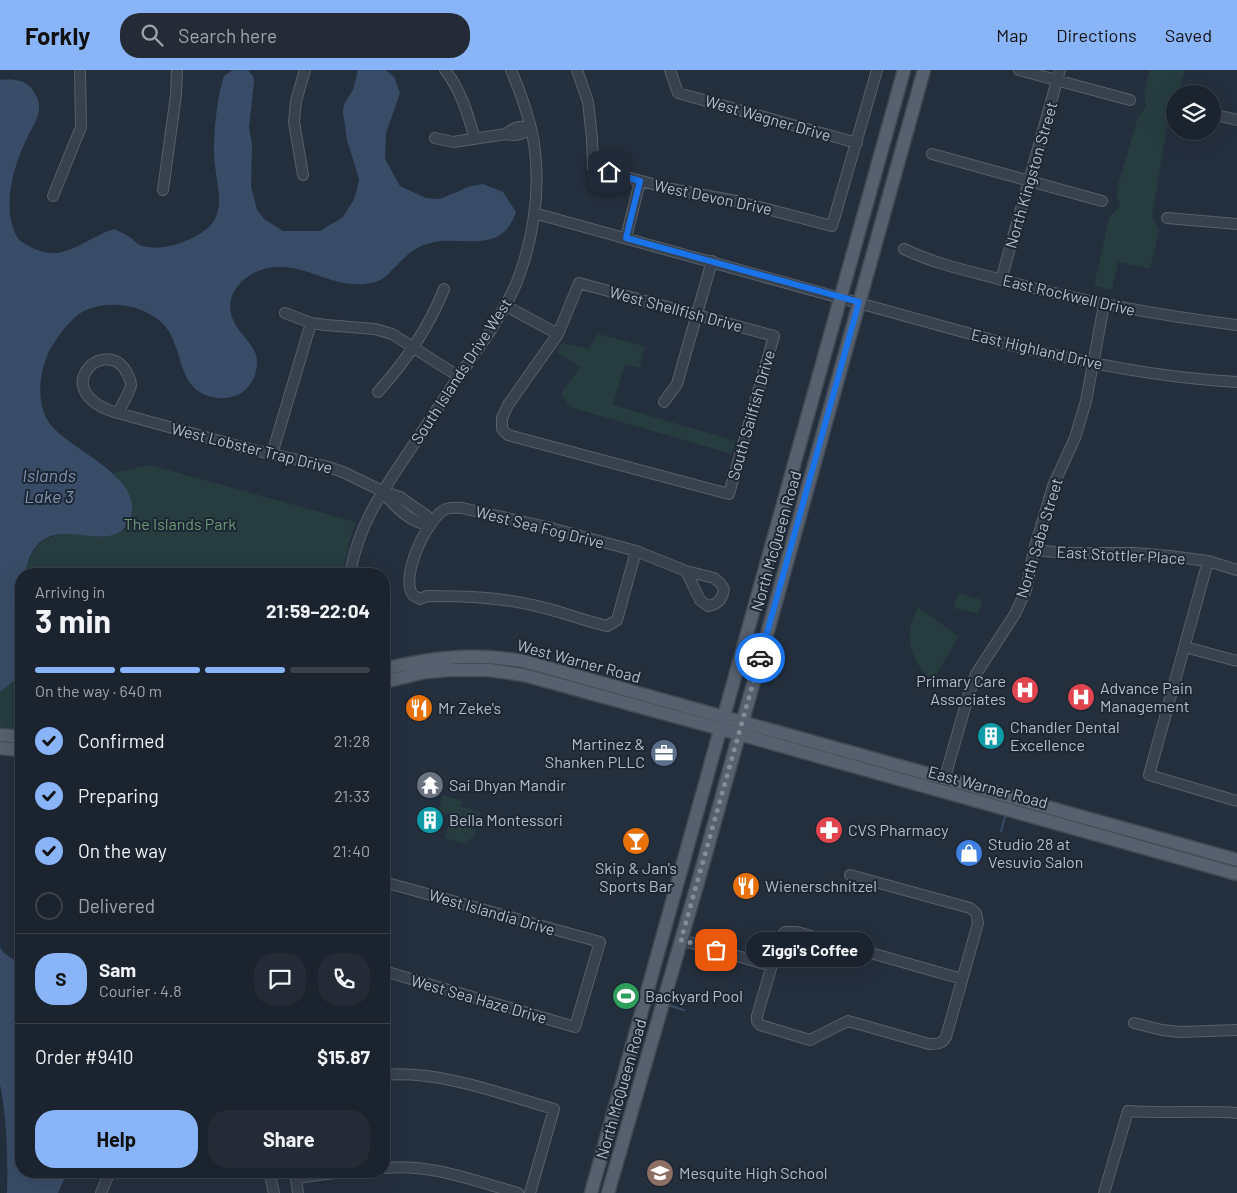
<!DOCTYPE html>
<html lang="en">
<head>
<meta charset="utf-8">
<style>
	:root { --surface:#1b232e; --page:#242b36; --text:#f1f3f6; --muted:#a0a4aa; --line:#39404a; --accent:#8ab4f8 }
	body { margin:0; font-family:Barlow,sans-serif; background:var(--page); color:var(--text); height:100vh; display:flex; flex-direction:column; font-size:19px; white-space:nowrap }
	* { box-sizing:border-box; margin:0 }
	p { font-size:16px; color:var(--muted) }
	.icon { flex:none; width:28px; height:28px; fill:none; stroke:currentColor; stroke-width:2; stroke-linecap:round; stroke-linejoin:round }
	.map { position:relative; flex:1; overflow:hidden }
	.drawer { position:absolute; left:15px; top:498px; width:375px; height:610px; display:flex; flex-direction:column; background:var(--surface); border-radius:20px; box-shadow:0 5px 20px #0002,0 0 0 1px var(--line) }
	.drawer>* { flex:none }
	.buttons { position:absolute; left:1166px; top:15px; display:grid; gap:10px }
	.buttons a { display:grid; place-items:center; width:55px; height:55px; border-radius:50%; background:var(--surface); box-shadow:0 5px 20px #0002,0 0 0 1px var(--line); font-size:25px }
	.pin { position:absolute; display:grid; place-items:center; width:42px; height:42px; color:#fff; margin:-21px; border-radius:10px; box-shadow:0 2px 8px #0006 }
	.courier { position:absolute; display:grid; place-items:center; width:50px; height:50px; margin:-25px; border:4px solid #1a73e8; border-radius:50%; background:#fff; color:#222; box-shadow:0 1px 6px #0007 }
	.bubble { position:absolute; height:35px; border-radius:18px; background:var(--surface); box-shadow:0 5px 20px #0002,0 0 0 1px var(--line); font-size:16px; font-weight:700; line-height:35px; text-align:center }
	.summary em { font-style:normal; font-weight:700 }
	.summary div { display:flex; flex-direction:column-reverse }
	.summary { display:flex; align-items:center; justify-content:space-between; height:85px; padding:0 20px }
	h1 { font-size:32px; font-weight:700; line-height:38px }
	.bar { display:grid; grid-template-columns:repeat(4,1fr); gap:8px 5px; align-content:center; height:60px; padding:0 20px }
	.bar i { height:6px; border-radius:4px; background:var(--line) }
	.bar .current { background:var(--accent) }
	.bar p { grid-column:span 4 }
	.line { display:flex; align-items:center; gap:12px; padding:0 20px; border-top:1px solid var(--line) }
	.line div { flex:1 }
	.round { display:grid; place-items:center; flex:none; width:52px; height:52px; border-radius:20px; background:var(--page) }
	ol { padding:0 20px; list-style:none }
	li { display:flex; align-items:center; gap:15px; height:55px }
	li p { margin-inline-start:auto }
	li .icon { padding:5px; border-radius:50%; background:var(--accent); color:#111; stroke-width:4 }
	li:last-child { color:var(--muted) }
	li i { width:28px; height:28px; border:2px solid var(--line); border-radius:50% }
	.button { display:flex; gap:10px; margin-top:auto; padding:10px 20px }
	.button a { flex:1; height:58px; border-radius:20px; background:var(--accent); color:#111; font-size:20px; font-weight:700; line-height:58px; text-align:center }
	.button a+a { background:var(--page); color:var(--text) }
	header { display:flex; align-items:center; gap:30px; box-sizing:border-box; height:70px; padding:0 25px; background:var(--accent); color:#111 }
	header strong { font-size:24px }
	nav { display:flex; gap:28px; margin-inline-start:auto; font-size:18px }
	.search { width:350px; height:45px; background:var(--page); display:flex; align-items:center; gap:12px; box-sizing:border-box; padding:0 18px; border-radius:20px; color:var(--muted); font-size:19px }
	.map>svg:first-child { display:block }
	.green { fill:#263c3f }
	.water { fill:#394c67 }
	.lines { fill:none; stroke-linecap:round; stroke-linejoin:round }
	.stream { stroke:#394c67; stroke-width:2 }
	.minor-casing { stroke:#565f6c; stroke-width:12 }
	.major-casing { stroke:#414a57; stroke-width:15 }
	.minor { stroke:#38414e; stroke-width:10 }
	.major { stroke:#56606e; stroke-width:12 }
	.done { stroke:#828b98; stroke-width:5; stroke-dasharray:0 9 }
	.route { stroke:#1a73e8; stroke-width:6 }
	.labels { text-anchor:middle; stroke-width:4; stroke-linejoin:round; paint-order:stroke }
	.street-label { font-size:16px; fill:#b4bcc9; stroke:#1d2633 }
	.park-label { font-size:16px; fill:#6b9a76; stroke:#1d2633 }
	.poi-label { font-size:16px; fill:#b4bcc9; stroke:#1d2633; text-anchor:start }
	.water-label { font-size:18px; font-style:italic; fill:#7c92b1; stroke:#1d2633 }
</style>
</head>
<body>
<header>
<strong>Forkly</strong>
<div class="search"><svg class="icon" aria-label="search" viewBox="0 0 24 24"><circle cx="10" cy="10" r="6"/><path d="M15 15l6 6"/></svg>Search here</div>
<nav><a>Map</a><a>Directions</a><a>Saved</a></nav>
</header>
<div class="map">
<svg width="1237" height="1123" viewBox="0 0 1237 1123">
	<rect width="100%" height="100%" fill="#242f3e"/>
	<path class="green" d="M 1150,0 L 1185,0 L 1179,21 L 1178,24 L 1175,24 L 1175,28 L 1171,33 L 1152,147 L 1159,160 L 1150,199 L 1118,192 L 1112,220 L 1094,216 L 1109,148 L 1120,136 L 1116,122 L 1138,47 L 1146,37 L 1144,21 Z
		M 598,264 L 645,276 L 640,298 L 625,294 L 613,335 L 736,371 L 732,384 L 570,337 L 561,323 L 581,297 L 557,283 L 562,273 L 588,279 Z
		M 150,395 L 356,452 L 351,465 L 342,504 L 25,504 C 34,459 65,461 102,467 L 124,417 L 113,403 Z
		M 958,523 L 982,530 L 978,544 L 954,538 Z
		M 918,537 L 959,567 L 933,610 C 909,592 903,563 918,537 Z
		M 21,601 L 21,662 L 0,659 L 0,622 L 14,611 Z
		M 443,725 L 462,731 L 460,736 L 480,742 L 473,769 L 471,768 L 466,774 L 445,768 L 451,745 L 438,741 Z"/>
	<path class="water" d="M 233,0 L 248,0 L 253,6 L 254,11 L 249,58 L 252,74 L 251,116 L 257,140 L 264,149 L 283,161 L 320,161 L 343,147 L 353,131 L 357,120 L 359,109 L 347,70 L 343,42 L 344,34 L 353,20 L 358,0 L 386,0 L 394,7 L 400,23 L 386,63 L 385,89 L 400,116 L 426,128 L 440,129 L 471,116 L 483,114 L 503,122 L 516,142 C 501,187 460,164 430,173 C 417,176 405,186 396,196 C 392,199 389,204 385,207 C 378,213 364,215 355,214 C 328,214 303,194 274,197 C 246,200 219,225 235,254 C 241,265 252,273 256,285 C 259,296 255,310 247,318 C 240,326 228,329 218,328 C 174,323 186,276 162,253 C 144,235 112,230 88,239 C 73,245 61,262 52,276 C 40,296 35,330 48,351 C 65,379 147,406 130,449 C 111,495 39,426 25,504 L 21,504 L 21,601 L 14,611 L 0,622 L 0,10 C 11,9 24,9 32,19 C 36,25 40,31 39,40 C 38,49 33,56 29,64 C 13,95 0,141 19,170 C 29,177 44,185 58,183 C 78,179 95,165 114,159 C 118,161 123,163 128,166 C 132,168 135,173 140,175 C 156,181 174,176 188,170 C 235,150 215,121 214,82 C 214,61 217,26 224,6 Z
		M 0,877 L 4,883 L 21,895 L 21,1101 L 68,1101 L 58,1123 L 7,1123 C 8,1087 7,1050 0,1014 Z"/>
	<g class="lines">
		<path class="stream" d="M 1001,761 L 1005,747
			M 671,936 L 684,940"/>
		<g class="minor-casing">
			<path id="minor" d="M 445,0 C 461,20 468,45 475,69
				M 577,0 L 588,32 L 592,69 L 593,98 L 671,119 L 736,131 L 832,156 L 877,0
				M 670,0 L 678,23 L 857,73
				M 1019,0 L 1130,30
				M 1212,44 L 1237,50
				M 506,64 C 514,57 520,55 530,58
				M 435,68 L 453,72 L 506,64 C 516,66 522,65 530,58
				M 932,84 L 1102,131
				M 303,105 L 294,52 L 296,31 L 305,0
				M 163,120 L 176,25 L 177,0
				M 53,126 L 81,57 L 80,0
				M 534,143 L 1014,276 C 1088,293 1161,308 1237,312
				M 1167,148 L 1237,154
				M 626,168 L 640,111
				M 904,179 C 933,193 964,200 995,208 C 1074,230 1155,245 1237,255
				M 1001,210 L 1060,0
				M 579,213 L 774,266 L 729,424 L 508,365 L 502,359 L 502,348 L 508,335 L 558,264 Z
				M 506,236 L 558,264
				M 285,243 L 311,253 L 326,255 L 375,259 L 392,264 L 458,306
				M 378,322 C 405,292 429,257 444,219
				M 664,332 L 677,314 L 712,191
				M 118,343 C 121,336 130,322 131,315 C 131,309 127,303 124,298 C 100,268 48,323 118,343 L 249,379 L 325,396 L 343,402 L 382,421 L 400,427 L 427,446 L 429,455 C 410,453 394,436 382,421
				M 272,384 L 311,253
				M 1034,480 L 1067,483 L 1135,483 L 1170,486 L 1208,491 L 1237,500
				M 636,481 L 617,550 L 607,556 C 582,550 557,540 532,535 C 497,527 463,526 427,526 L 420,529 C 418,527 415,527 413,525 C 399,508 428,446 446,439 C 451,437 456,438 462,438 L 547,457 L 636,481 L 686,501 L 714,508 L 720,513 L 724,519 C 722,529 719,534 708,536 L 700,530 L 686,501
				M 1208,491 L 1149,705 L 1237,731
				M 350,504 C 359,451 385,418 414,374 C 438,337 463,300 489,263 C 500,245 511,228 518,209 C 533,169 540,123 535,81 C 532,53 522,26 511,0
				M 1185,577 L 1237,591
				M 941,721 L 968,627 L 976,604 L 1015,544 L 1026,520 L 1034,480 L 1053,416 L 1075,368 L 1086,331 L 1104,235
				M 850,805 L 970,838 L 976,843 L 978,853 L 946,967 C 942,974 937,974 929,974 L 848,951 L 810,970 L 760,955 L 757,951 L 757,946 L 780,868 L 785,862 L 797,862 L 962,909
				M 384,812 L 600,872 L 575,957 L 384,901
				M 681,870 L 772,896
				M 1134,953 L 1162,960 L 1180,962 L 1237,960
				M 384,1005 C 441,1000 500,1024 554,1039 L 530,1123
				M 384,1098 C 429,1093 475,1111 518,1123
				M 269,1101 L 274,1123
				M 295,1102 L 298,1123
				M 296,1108 L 350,1101
				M 101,1123 L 110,1101
				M 1104,1123 L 1128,1041 C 1165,1044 1201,1040 1237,1043"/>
		</g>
		<g class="major-casing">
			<path id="major" d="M 384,599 C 434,587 472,583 523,591 L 1237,790
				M 384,612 L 425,602 L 449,600 L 489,600 L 524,605 L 721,659 L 1237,804
				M 0,665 L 21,667
				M 0,678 L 21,680
				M 591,1123 L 904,0
				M 608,1123 L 698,812 L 924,0"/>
		</g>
		<use href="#minor" class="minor"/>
		<use href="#major" class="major"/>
	</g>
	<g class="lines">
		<path class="done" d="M 716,880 L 681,870 L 760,588"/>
		<path class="route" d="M 609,102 L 640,111 L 626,168 L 859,232 L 760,588"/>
	</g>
	<defs>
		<g id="hospital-disc" transform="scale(1.4375)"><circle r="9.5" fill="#e0444e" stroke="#1d2633"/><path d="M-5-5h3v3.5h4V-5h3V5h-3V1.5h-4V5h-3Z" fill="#fff"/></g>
		<g id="restaurant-disc" transform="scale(1.4375)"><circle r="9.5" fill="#e8710a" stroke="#1d2633"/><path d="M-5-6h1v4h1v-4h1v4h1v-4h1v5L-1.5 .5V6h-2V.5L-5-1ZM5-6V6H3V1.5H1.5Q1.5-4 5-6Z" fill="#fff"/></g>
		<g id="building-disc" transform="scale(1.4375)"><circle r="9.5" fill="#0f9aa8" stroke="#1d2633"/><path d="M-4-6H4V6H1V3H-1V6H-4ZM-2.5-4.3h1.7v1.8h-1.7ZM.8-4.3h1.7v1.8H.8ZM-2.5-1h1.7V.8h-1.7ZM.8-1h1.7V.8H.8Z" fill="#fff"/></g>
		<g id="office-disc" transform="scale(1.4375)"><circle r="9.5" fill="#5c6f8a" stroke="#1d2633"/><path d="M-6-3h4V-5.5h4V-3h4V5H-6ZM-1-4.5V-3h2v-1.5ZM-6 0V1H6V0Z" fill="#fff"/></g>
		<g id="temple-disc" transform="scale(1.4375)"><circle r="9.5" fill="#6b7280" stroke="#1d2633"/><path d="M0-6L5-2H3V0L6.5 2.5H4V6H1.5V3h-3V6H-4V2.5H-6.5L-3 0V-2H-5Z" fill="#fff"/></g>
		<g id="pharmacy-disc" transform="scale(1.4375)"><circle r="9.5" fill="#e0444e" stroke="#1d2633"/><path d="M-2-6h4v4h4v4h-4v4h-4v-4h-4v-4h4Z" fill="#fff"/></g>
		<g id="bar-disc" transform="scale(1.4375)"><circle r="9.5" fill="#e8710a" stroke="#1d2633"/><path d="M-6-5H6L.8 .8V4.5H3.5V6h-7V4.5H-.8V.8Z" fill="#fff"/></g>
		<g id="shop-disc" transform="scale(1.4375)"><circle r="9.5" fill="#3f7fe0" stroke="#1d2633"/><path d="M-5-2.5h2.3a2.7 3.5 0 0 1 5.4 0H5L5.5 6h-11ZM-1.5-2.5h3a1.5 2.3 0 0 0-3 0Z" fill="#fff"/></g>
		<g id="stadium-disc" transform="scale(1.4375)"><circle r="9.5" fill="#2e9e5b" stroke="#1d2633"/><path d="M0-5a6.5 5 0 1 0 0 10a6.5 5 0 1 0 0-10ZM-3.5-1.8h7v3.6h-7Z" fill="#fff"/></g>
		<g id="school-disc" transform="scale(1.4375)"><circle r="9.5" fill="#8d6e63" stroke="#1d2633"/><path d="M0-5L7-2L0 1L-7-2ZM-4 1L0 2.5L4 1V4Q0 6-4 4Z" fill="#fff"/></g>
	</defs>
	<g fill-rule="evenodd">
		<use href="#hospital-disc" x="1025" y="620"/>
		<use href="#hospital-disc" x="1081" y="627"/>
		<use href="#restaurant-disc" x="419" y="638"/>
		<use href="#building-disc" x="991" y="666"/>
		<use href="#office-disc" x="664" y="683"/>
		<use href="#temple-disc" x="430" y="715"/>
		<use href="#building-disc" x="430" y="750"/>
		<use href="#pharmacy-disc" x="829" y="760"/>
		<use href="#bar-disc" x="636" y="771"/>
		<use href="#shop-disc" x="969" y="783"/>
		<use href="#restaurant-disc" x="746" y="816"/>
		<use href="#stadium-disc" x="626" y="926"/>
		<use href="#school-disc" x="660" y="1103"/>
	</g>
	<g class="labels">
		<g class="street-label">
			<text transform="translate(768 48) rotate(16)" y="6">West Wagner Drive</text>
			<text transform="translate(1031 105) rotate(-74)" y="6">North Kingston Street</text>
			<text transform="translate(713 127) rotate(12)" y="6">West Devon Drive</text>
			<text transform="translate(1069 225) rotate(13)" y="6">East Rockwell Drive</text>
			<text transform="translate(676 239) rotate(15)" y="6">West Shellfish Drive</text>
			<text transform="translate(1037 279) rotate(13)" y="6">East Highland Drive</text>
			<text transform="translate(461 301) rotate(-57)" y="6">South Islands Drive West</text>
			<text transform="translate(751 345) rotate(-74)" y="6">South Sailfish Drive</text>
			<text transform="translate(252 378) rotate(14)" y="6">West Lobster Trap Drive</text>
			<text transform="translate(540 457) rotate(14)" y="6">West Sea Fog Drive</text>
			<text transform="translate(1039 468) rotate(-73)" y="6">North Saba Street</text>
			<text transform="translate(776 471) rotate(-74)" y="6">North McQueen Road</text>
			<text transform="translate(1121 485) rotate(3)" y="6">East Stottler Place</text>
			<text transform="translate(579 591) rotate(15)" y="6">West Warner Road</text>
			<text transform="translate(988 717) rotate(15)" y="6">East Warner Road</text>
			<text transform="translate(492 842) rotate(16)" y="6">West Islandia Drive</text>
			<text transform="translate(479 929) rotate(16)" y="6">West Sea Haze Drive</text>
			<text transform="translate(621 1019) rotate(-74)" y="6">North McQueen Road</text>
		</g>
		<g class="park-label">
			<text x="180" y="460">The Islands Park</text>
		</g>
		<g class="poi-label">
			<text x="1006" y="617" text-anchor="end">Primary Care<tspan x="1006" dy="18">Associates</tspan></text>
			<text x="1100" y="624">Advance Pain<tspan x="1100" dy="18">Management</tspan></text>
			<text x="438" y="644">Mr Zeke's</text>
			<text x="1010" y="663">Chandler Dental<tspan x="1010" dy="18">Excellence</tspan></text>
			<text x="645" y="680" text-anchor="end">Martinez &amp;<tspan x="645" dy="18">Shanken PLLC</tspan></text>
			<text x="449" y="721">Sai Dhyan Mandir</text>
			<text x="449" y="756">Bella Montessori</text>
			<text x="848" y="766">CVS Pharmacy</text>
			<text x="988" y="780">Studio 28 at<tspan x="988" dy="18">Vesuvio Salon</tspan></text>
			<text x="636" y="804" text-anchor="middle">Skip &amp; Jan's<tspan x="636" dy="18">Sports Bar</tspan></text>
			<text x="765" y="822">Wienerschnitzel</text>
			<text x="645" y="932">Backyard Pool</text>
			<text x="679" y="1109">Mesquite High School</text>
		</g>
		<g class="water-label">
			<text x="49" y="412">Islands<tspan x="49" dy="21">Lake 3</tspan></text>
		</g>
	</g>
</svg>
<div class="buttons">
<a><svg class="icon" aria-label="layers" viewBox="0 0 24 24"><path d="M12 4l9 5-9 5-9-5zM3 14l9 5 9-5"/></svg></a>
</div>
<div class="pin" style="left:716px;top:880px;background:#ea580c"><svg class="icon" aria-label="bag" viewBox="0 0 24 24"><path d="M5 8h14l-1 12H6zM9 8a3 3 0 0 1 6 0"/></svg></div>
<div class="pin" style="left:609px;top:102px;background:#1f2937"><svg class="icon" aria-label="home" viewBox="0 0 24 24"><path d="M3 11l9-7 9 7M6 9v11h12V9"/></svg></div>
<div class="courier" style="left:760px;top:588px"><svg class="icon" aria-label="car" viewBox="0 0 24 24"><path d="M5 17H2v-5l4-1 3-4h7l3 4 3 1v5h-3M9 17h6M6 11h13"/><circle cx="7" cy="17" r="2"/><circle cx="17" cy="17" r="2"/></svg></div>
<div class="bubble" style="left:746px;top:862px;width:128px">Ziggi's Coffee</div>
<section class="drawer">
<div class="summary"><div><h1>3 min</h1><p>Arriving in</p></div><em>21:59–22:04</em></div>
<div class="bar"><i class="current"></i><i class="current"></i><i class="current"></i><i></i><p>On the way · 640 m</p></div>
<ol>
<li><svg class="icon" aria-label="check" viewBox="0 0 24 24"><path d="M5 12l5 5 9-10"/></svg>Confirmed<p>21:28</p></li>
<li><svg class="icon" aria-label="check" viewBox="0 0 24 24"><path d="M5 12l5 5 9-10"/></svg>Preparing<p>21:33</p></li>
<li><svg class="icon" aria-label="check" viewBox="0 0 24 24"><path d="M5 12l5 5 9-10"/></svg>On the way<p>21:40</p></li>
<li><i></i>Delivered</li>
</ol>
<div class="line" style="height:90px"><b class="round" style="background:var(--accent);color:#111">S</b><div><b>Sam</b><p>Courier · 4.8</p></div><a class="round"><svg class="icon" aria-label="chat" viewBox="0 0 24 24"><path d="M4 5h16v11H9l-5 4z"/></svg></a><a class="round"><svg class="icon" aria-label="phone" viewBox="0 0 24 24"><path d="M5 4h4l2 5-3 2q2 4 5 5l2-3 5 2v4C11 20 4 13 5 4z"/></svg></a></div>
<div class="line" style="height:65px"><div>Order #9410</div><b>$15.87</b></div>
<div class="button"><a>Help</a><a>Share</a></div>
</section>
</div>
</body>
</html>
